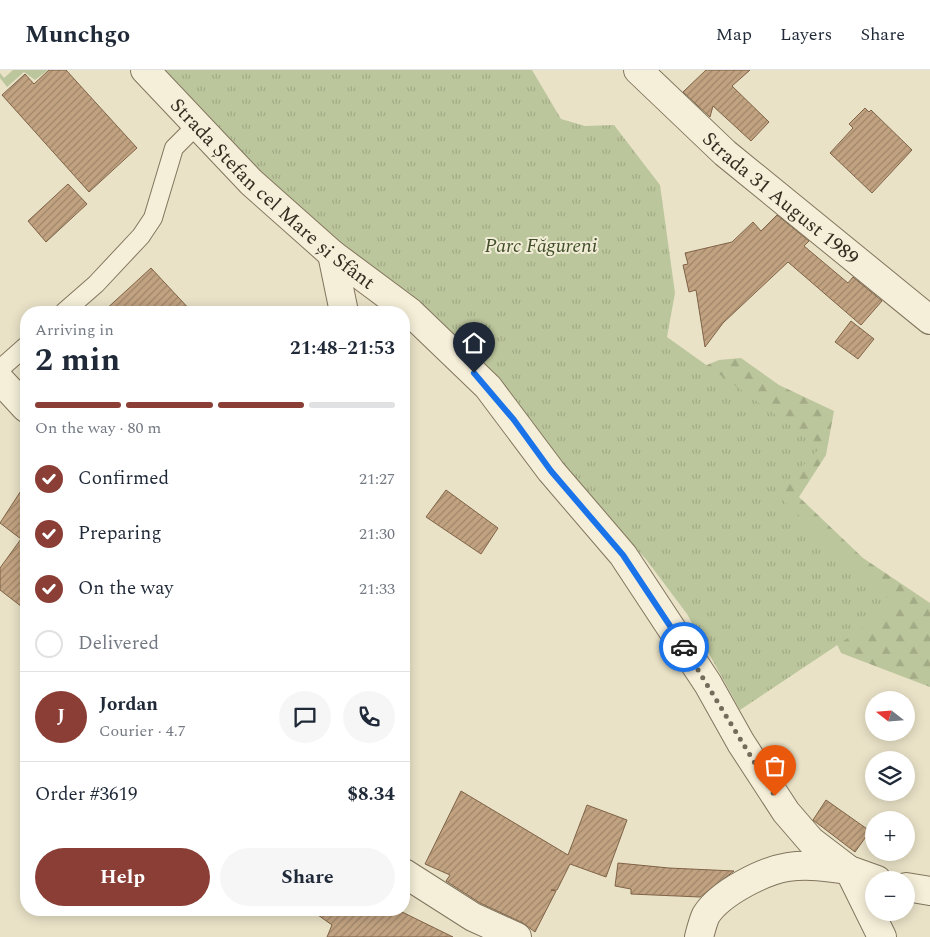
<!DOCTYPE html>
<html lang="en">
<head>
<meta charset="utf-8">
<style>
	:root { --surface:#fff; --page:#f6f6f7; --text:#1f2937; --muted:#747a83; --line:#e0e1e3; --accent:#8a3e36 }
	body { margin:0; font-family:Spectral,serif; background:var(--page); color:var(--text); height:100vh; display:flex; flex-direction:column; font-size:19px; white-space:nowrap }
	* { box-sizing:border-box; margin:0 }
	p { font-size:16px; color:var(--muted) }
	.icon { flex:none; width:28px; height:28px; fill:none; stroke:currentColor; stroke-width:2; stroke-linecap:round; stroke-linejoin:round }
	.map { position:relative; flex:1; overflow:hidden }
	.details { position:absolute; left:20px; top:236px; width:390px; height:610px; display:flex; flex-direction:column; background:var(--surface); border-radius:20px; box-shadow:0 2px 12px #0003 }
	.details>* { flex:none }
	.needle { width:32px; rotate:287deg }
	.fabs { position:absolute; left:865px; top:621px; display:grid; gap:10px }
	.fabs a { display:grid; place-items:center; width:50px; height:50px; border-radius:50%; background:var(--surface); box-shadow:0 2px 12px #0003; font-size:25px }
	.pin { position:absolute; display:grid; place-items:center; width:42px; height:42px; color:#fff; margin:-51px -21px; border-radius:50% 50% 50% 0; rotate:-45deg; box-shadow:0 0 5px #0007 }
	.pin .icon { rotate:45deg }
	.courier { position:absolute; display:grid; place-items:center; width:50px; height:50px; margin:-25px; border:4px solid #1a73e8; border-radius:50%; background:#fff; color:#222; box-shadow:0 1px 6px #0007 }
	.head em { font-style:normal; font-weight:700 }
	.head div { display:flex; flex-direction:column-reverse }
	.head { display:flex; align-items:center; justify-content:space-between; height:85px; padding:0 15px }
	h1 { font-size:32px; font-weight:700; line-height:38px }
	.bar { display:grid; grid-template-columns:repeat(4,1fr); gap:8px 5px; align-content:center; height:60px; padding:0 15px }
	.bar i { height:6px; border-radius:4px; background:var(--line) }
	.bar .active { background:var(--accent) }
	.bar p { grid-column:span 4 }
	.line { display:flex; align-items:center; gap:12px; padding:0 15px; border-top:1px solid var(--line) }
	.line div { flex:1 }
	.round { display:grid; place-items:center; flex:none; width:52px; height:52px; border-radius:26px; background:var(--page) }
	ol { padding:0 15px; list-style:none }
	li { display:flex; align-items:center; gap:15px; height:55px }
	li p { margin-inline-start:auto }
	li .icon { padding:5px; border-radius:50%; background:var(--accent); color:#fff; stroke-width:4 }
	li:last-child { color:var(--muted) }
	li i { width:28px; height:28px; border:2px solid var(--line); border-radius:50% }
	.primary-button { display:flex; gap:10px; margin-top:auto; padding:10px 15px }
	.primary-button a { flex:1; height:58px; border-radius:30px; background:var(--accent); color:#fff; font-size:20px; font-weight:700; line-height:58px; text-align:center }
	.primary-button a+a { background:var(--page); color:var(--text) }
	header { display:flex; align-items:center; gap:30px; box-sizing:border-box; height:70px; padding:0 25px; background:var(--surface); border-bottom:1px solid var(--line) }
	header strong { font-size:24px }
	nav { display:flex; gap:28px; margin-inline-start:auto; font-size:18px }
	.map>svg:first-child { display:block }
	.green { fill:#bcc69c }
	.forest { fill:url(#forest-firs) }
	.park { fill:url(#park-tufts) }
	.building { fill:url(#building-hatch); stroke:#7f6347 }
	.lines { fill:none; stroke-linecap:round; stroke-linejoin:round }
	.service-casing { stroke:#82755e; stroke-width:20 }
	.minor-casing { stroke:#82755e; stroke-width:30 }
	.service { stroke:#f5efd9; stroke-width:18 }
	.minor { stroke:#f5efd9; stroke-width:28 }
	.done { stroke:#736c5a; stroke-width:5; stroke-dasharray:0 9 }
	.route { stroke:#1a73e8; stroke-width:6 }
	.labels { text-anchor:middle; stroke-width:4; stroke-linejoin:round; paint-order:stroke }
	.street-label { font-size:20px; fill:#342c20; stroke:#f1ecd6 }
	.park-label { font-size:20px; font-style:italic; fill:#414e29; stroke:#f1ecd6 }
</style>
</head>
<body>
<header>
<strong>Munchgo</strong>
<nav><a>Map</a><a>Layers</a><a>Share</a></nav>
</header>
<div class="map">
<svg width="930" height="867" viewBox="0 0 930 867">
	<defs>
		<pattern id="forest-firs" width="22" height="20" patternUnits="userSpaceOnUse" patternTransform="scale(1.25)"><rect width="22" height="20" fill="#bcc69c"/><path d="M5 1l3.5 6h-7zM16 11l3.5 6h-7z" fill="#a2aa86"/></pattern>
		<pattern id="park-tufts" width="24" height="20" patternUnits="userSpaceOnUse" patternTransform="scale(1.25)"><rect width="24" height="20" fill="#bcc69c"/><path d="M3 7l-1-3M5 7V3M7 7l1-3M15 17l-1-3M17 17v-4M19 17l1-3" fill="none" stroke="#a2aa86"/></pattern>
		<pattern id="building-hatch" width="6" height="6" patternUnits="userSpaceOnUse" patternTransform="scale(1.25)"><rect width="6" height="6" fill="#c2a381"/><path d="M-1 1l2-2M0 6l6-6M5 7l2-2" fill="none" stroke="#9e8569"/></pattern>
	</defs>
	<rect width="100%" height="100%" fill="#e9e2c7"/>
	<path class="green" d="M 13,0 L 48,0 L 35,10 L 24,2 L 7,17 L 0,8 L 0,3 L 4,8 Z"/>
	<path class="forest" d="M 741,288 L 779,315 L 834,341 L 826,385 L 799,427 L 863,488 L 930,533 L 930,617 L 841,583 L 816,528 L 692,301 L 719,290 Z"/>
	<path class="park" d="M 162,0 L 532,0 L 561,49 L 585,56 L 614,55 L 660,115 L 675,223 L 667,267 L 821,377 L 776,424 L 896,536 L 740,640 L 687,544 L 645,488 L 615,459 L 352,182 L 200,47 Z"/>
	<path class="building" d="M 49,0 L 66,0 L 137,78 L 89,122 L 2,25 L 25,4 L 34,14 Z
		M 706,0 L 750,0 L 732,16 L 769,52 L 751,71 L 713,36 L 710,47 L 683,22 Z
		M 865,38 L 869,42 L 871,40 L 912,80 L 872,123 L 830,83 L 853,58 L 849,54 Z
		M 68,114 L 87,134 L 46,172 L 28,151 Z
		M 777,145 L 809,171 L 804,176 L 848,213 L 853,207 L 882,231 L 861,255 L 788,192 L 723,253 L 705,277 L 696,220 L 689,222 L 683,195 L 688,194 L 685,183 L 732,172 L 753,152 L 761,161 Z
		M 151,198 L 192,242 L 103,242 Z
		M 851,251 L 874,269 L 858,289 L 835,272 Z
		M 26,413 L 26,540 L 0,520 L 0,498 L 21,469 L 0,453 Z
		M 446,420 L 498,458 L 481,484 L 426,447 Z
		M 461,721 L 568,785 L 587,735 L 627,750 L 606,807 L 570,794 L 557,820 L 551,820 L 556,821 L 535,862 L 523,853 L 480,833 L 446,811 L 450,805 L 425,794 Z
		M 826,730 L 870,761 L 855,782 L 813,750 Z
		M 618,793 L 669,798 L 734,801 L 700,827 L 631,824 L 631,819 L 615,816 Z
		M 311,840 L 398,840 L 453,867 L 327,867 L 332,855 Z"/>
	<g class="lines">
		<g class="service-casing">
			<path id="service" d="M 64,242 L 96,214 L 141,166 L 153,148 L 174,78 L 196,56
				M 0,299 L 26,276"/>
		</g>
		<g class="minor-casing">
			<g id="minor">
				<path id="s1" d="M 145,0 L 251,112 L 332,184 L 410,242 L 488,317 L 551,401 L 623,485 L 708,614 L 741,673 L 786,742 L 811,771 L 849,800 L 877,810"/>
				<path id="s2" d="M 638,0 L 725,83 L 930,250"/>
				<path d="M 332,184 L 344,242"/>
				<path d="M 0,310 L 26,338"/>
				<path d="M 404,803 L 473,847 L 517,867"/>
				<path d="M 906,817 L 930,821"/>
				<path d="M 699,867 C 701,860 703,851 706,845 C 720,823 763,801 788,797 C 808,794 828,797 849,800 L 882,867"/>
			</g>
		</g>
		<use href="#service" class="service"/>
		<use href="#minor" class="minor"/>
	</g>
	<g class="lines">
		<path class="done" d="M 684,577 L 775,726"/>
		<path class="route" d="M 474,303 L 514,350 L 551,401 L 623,485 L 684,577"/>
	</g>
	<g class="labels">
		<g class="street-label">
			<text dy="7" stroke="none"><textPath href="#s1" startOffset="178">Strada Ștefan cel Mare și Sfânt</textPath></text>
			<text dy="7" stroke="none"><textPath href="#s2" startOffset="192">Strada 31 August 1989</textPath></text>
		</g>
		<g class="park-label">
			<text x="541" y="182">Parc Făgureni</text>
		</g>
	</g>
</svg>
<div class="fabs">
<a><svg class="needle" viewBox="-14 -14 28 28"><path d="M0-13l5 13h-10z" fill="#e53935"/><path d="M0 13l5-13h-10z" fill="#747a83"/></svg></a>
<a><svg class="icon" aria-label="layers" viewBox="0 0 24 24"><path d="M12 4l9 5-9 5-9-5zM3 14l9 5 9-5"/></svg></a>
<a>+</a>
<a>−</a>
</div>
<div class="pin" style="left:775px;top:726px;background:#ea580c"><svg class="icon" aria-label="bag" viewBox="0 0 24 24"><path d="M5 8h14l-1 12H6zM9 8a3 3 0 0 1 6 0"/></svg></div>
<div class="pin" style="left:474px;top:303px;background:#1f2937"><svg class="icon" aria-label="home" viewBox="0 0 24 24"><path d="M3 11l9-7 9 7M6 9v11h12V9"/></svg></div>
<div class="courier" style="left:684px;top:577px"><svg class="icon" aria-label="car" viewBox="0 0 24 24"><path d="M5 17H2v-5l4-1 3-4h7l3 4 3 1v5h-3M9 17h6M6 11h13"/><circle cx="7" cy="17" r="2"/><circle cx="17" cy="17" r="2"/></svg></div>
<section class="details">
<div class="head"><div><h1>2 min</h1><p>Arriving in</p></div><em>21:48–21:53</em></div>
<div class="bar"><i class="active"></i><i class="active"></i><i class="active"></i><i></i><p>On the way · 80 m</p></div>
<ol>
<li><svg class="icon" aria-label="check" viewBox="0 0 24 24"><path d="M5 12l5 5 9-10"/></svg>Confirmed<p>21:27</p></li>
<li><svg class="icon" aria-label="check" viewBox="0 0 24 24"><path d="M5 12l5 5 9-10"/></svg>Preparing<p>21:30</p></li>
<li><svg class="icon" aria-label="check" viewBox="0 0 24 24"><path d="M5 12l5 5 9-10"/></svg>On the way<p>21:33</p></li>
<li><i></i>Delivered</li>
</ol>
<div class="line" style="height:90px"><b class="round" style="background:var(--accent);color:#fff">J</b><div><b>Jordan</b><p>Courier · 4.7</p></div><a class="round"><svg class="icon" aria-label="chat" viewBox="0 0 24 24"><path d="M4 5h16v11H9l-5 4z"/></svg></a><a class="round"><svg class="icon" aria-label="phone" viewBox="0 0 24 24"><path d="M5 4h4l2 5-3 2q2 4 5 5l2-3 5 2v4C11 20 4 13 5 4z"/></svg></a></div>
<div class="line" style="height:65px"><div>Order #3619</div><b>$8.34</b></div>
<div class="primary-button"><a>Help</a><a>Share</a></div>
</section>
</div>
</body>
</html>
